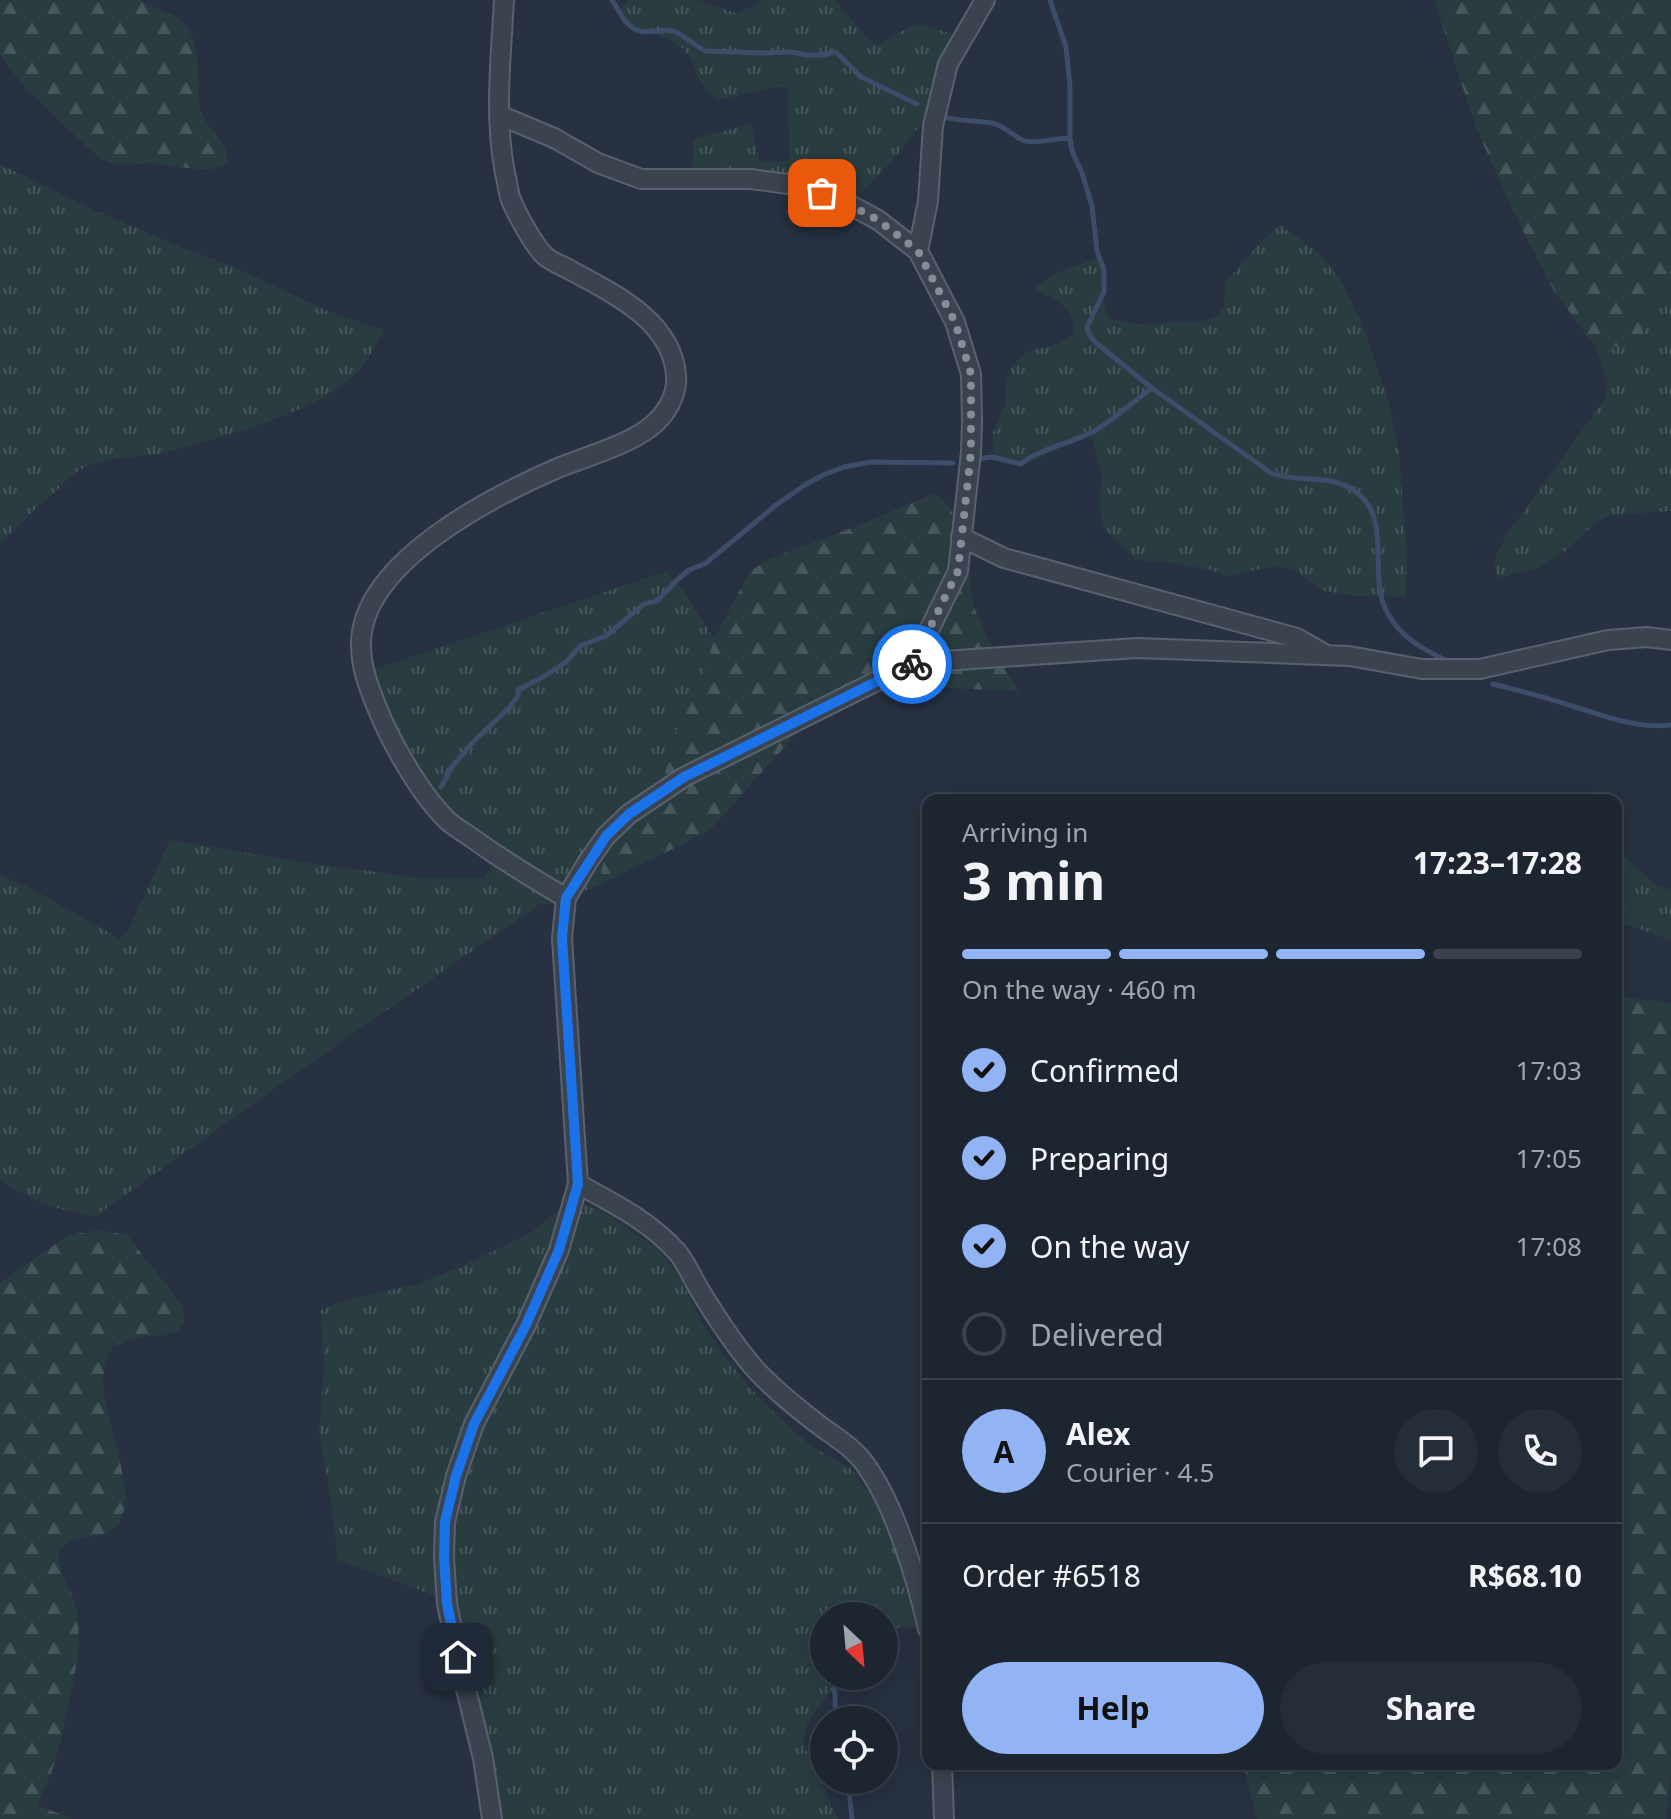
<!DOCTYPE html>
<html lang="en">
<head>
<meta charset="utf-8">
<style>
	:root { --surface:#1d2531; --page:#252d39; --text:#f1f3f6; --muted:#a0a5ab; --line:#3b424d; --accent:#92b4f5 }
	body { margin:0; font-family:"Noto Sans",sans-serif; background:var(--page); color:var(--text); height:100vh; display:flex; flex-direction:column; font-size:30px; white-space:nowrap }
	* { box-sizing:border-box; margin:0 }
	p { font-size:26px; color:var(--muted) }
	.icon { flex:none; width:44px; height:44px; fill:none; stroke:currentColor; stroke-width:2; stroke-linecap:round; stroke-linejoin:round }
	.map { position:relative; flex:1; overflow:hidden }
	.sheet { position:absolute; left:922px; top:794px; width:700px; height:976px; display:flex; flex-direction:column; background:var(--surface); border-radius:16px; box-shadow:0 4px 20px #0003,0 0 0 2px var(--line) }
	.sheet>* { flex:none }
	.needle { width:52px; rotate:154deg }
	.fabs { position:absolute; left:810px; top:1602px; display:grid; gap:16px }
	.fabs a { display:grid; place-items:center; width:88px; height:88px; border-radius:50%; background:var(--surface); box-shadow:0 4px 20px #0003,0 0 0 2px var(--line); font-size:40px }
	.pin { position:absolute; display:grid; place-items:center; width:68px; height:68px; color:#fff; margin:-34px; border-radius:16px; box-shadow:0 4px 12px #0006 }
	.courier { position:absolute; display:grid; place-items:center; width:80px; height:80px; margin:-40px; border:6px solid #1a73e8; border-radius:50%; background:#fff; color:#222; box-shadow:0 2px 10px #0007 }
	.summary em { font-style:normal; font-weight:700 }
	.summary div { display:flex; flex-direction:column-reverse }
	.summary { display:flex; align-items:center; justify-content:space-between; height:136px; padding:0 40px }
	h1 { font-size:52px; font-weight:700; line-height:60px }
	.bar { display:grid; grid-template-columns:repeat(4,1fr); gap:12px 8px; align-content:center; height:96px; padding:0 40px }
	.bar i { height:10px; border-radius:6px; background:var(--line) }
	.bar .current { background:var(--accent) }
	.bar p { grid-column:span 4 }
	.line { display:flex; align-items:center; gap:20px; padding:0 40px; border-top:2px solid var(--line) }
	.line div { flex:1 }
	.round { display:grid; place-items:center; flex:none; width:84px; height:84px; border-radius:42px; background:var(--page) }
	ol { padding:0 40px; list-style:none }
	li { display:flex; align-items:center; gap:24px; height:88px }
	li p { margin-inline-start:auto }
	li .icon { padding:8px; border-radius:50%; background:var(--accent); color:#111; stroke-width:4 }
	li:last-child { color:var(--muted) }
	li i { width:44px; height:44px; border:4px solid var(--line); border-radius:50% }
	.action { display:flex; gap:16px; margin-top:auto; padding:16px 40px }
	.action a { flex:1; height:92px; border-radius:48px; background:var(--accent); color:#111; font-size:32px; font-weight:700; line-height:92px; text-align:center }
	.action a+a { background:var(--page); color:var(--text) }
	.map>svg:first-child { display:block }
	.grass { fill:url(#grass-tufts) }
	.forest { fill:url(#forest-firs) }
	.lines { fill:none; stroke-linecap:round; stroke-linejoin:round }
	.stream { stroke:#3d4d69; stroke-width:5 }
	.street-casing { stroke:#59616e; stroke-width:22 }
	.street { stroke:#3b4350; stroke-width:18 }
	.done { stroke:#858d9b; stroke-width:8; stroke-dasharray:0 14.4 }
	.route { stroke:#1a73e8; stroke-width:10 }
</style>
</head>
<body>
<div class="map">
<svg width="1671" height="1819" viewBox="0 0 1671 1819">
	<defs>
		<pattern id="grass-tufts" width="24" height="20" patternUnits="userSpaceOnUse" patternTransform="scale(2)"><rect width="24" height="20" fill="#293d41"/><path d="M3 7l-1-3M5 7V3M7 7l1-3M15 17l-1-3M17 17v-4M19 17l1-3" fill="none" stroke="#46575b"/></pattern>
		<pattern id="forest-firs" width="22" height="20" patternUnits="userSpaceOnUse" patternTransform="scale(2)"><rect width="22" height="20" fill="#293d41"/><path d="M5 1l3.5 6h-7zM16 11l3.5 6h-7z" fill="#46575b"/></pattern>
	</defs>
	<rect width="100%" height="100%" fill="#273141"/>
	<path class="grass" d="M 627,0 L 697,0 L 736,13 L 756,5 L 758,0 L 834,0 L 873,43 L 878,45 L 913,25 L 929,26 L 960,37 L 960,59 L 956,74 L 934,108 L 898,154 L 845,210 L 820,200 L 762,184 L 692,186 L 693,139 L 751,124 L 759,161 L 781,162 L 789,159 L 788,90 L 781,86 L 718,100 C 695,88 698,63 682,48 C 666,34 641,30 622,23 L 620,11 Z
		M 0,164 L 92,209 L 190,251 L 227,264 L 330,312 L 384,330 C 374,348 366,365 350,379 C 312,413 213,441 163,453 C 136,459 104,455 80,470 C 71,475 64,484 57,490 C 36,508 17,525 0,545 Z
		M 1280,225 L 1321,255 L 1341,281 L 1362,324 L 1388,399 L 1399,452 L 1407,559 L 1405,597 L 1355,596 L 1325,591 L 1293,570 L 1274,566 L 1228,576 L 1207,569 L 1173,563 L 1136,560 L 1103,527 L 1099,506 L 1102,473 L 1092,440 L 1085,432 C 1060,446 1022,478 993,458 L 993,433 L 1005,404 L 1006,382 L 1012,366 L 1025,352 L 1057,344 L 1072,336 C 1080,308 1055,300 1034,289 L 1052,275 L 1100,257 C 1110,281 1097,298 1111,319 L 1137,324 L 1205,321 L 1218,315 L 1224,307 L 1226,282 L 1258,245 Z
		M 1671,269 L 1671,511 L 1612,515 L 1596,522 L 1564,552 L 1541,567 L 1498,578 C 1491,561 1498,551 1506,536 L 1606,397 L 1608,381 L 1595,346 L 1606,345 L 1618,347 L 1666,272 Z
		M 667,571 L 683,591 L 714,639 L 700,687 L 669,745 L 663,791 L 646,813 L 604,856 L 599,885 L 555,904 L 540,904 L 308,1065 L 94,1217 L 43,1204 L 0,1181 L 0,875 L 27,886 L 120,939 L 128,930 L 170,840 L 309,863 L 419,878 L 484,878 L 491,868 L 483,857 L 447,830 L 363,673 Z
		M 1616,849 L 1654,884 L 1671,890 L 1671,940 L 1616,921 Z
		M 573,1198 L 605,1213 L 660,1251 L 679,1276 L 702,1323 L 723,1354 L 752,1390 L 775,1414 L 811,1446 L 851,1469 L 871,1496 L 899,1554 L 924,1626 L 897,1628 L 884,1638 L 884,1616 L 824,1616 L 824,1676 L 844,1676 L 829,1693 L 807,1724 L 803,1742 L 838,1819 L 487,1819 L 439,1597 L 338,1560 L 329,1487 L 319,1433 L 324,1372 L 321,1310 L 338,1302 L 417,1284 L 458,1268 L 531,1233 Z"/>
	<path class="forest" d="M 0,0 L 140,0 L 158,9 L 174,15 L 186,26 L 194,40 L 197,56 L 199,107 L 206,122 L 226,148 L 228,164 L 213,169 L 196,169 L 148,163 L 115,164 L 99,158 L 26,89 L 0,55 Z
		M 1434,0 L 1671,0 L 1671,269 L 1666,272 L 1637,345 C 1623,349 1609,345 1595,346 L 1554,291 L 1513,211 L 1476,127 Z
		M 933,494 C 936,496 941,498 943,500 C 956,513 969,546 970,564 C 971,579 969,592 974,607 C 985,637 1002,664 1018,691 L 877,685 L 798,732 L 709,831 L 599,885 L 604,856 L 646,813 L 663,791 L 669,745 L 700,687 L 714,639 L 750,571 L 769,559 L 857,526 Z
		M 1616,996 L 1671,1003 L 1671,1773 L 1666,1819 L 1257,1819 L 1243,1764 L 1616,1764 Z
		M 99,1230 L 127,1235 L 182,1305 L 185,1322 L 177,1332 L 161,1336 L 145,1336 L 113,1346 C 108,1357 103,1369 103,1381 C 103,1417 142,1500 116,1526 C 102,1539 93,1535 76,1539 C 71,1540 65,1545 60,1548 C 60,1554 58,1561 60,1566 C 64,1582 75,1596 77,1613 C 82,1647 74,1678 67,1711 C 60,1744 54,1775 36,1805 L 73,1819 L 0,1819 L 0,1283 L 69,1235 Z"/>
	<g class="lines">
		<path class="stream" d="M 612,0 L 625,21 L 634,29 L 643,32 L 668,30 L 676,32 L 705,51 L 763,53 L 790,52 L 807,55 L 823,55 L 833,52 L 837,53 L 861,77 L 917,104
			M 1050,0 L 1066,47 L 1070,86 L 1070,138 L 1072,151 L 1082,173 L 1092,206 L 1097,251 L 1104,270 L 1104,292 L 1087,327 L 1089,334 L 1095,342 L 1152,388 L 1271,473 C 1297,483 1325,474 1350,488 C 1397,514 1365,575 1388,614 C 1403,640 1425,650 1451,663
			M 941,116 C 959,122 974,120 992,123 C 1006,126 1013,137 1025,141 C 1035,144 1057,138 1070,138
			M 976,459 L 992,457 L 1021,464 C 1038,449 1074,443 1096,430 C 1115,418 1133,402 1152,388
			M 1493,684 C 1520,691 1546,697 1572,706 C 1605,716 1636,729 1671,725
			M 441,787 L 451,768 L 474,741 L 509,708 L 518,696 L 518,690 L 543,677 L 566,662 L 580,646 L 606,636 L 644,604 L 657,601 L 676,581 L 689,570 L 706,563 L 776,505 L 805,485 L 823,475 L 844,467 L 871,462 L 953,463
			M 834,1676 L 836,1720
			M 848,1780 L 852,1819"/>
		<g class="street-casing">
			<path id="street" d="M 504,0 C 501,57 494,116 505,173 C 507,181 508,190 510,197 C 515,211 534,246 545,256 C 552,262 563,266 572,271 C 614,294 672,321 676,375 C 678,396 665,416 649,428 C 627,445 585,457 558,468 C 493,496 360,563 361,645 C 361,667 368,685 376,705 C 389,739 420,794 447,820 C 454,827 464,832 472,838 C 502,860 534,879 566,898
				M 499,115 L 554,138 L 598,163 L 641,179 L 751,179 L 803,186 L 841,200 L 878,220 L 918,251 L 955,322 L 971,374 L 972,423 L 971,452 L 958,571 L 913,663
				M 918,251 L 928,201 L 933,126 L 948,64 L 985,0
				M 961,537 L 1004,558 L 1297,638 L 1323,653
				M 578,1184 C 613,1203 651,1222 678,1253 C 686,1263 692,1277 699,1289 C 716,1317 734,1345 755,1369 C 774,1390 797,1408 819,1425 C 835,1437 854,1448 865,1464 C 895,1505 917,1580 928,1629
				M 942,1764 L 944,1819
				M 492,1819 L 483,1758 L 458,1657 L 447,1604 L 444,1556 L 445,1522 L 456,1476 L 474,1424 L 526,1325 L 559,1250 L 578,1184 L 562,938 L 566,898 L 589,860 L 606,836 L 629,814 L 684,777 L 913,663 L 1137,648 L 1349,656 L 1422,669 L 1480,669 L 1608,640 L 1647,637 L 1671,640"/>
		</g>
		<use href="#street" class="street"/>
	</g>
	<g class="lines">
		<path class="done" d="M 822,193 L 841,200 L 878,220 L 918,251 L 955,322 L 971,374 L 971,452 L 958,571 L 912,664"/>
		<path class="route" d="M 458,1657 L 447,1604 L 444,1556 L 445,1522 L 456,1476 L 474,1424 L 526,1325 L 559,1250 L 578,1184 L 562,938 L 566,898 L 606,836 L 629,814 L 684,777 L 912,664"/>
	</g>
</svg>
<div class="fabs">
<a><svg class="needle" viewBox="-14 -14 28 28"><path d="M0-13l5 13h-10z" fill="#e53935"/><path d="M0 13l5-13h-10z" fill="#a0a5ab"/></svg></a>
<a><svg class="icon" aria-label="locate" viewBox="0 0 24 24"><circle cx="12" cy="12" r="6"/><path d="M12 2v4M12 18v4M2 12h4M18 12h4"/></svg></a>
</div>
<div class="pin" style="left:822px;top:193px;background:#ea580c"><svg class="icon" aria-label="bag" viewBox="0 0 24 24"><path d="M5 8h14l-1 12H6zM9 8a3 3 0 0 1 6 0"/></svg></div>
<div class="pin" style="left:458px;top:1657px;background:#1f2937"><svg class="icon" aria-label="home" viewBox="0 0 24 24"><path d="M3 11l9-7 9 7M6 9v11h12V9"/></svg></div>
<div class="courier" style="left:912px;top:664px"><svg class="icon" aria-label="bike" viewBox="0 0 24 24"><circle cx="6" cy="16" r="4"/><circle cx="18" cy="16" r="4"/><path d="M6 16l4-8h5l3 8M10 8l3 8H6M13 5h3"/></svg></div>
<section class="sheet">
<div class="summary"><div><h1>3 min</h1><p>Arriving in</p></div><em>17:23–17:28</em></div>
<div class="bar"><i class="current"></i><i class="current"></i><i class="current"></i><i></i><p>On the way · 460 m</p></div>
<ol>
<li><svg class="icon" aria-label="check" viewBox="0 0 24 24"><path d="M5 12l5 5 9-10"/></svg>Confirmed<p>17:03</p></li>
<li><svg class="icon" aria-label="check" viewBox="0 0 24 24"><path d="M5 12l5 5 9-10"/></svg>Preparing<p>17:05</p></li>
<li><svg class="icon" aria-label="check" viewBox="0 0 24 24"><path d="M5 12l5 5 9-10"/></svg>On the way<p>17:08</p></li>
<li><i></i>Delivered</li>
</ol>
<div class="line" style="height:144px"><b class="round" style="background:var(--accent);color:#111">A</b><div><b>Alex</b><p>Courier · 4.5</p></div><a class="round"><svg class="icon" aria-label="chat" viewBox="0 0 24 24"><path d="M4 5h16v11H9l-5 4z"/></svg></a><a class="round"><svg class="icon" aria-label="phone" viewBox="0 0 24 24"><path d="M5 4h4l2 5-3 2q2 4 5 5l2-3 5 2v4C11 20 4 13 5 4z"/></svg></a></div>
<div class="line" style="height:104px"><div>Order #6518</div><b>R$68.10</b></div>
<div class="action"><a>Help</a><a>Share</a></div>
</section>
</div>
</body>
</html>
